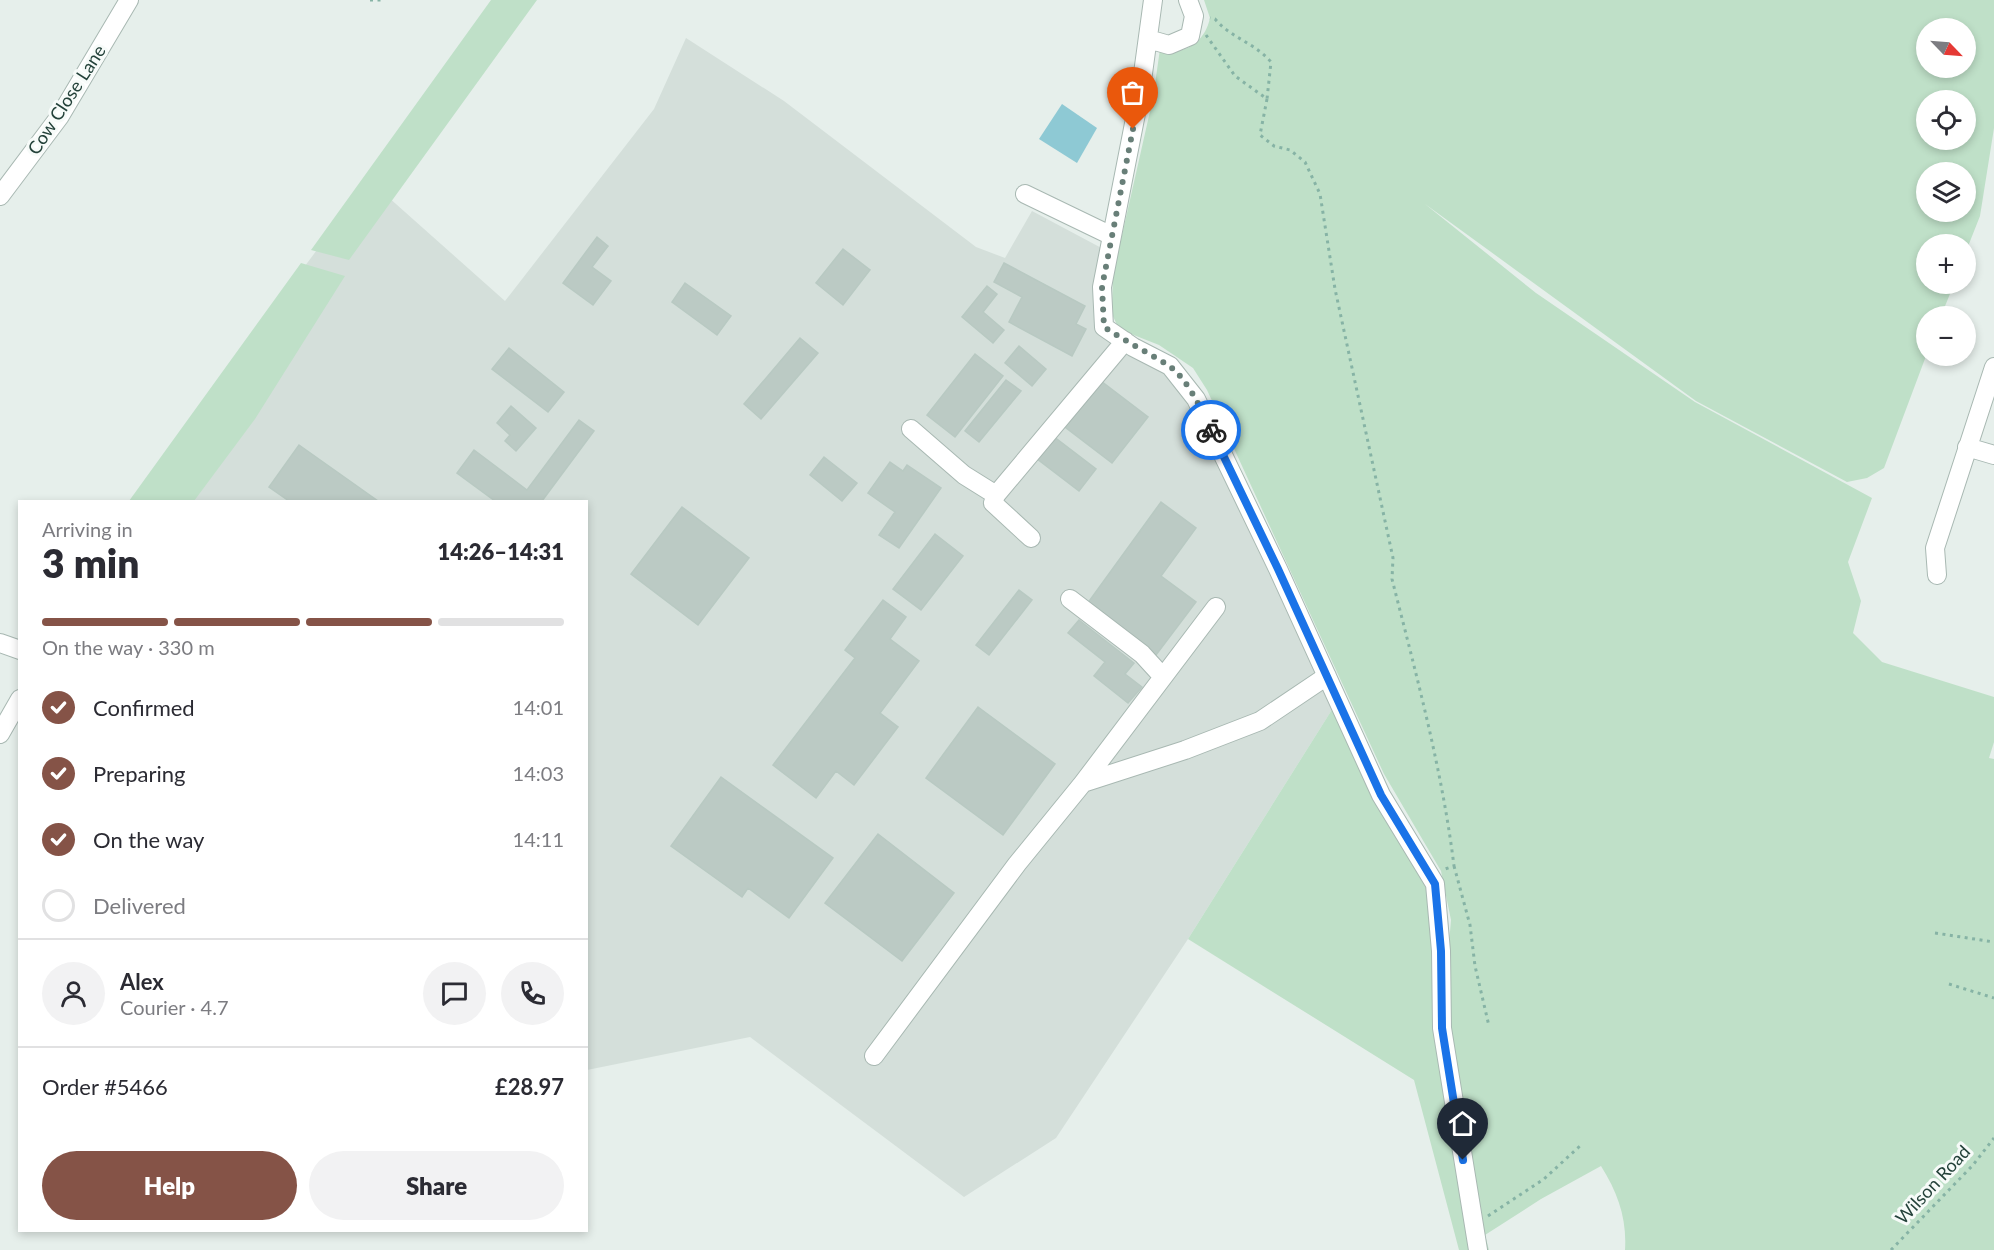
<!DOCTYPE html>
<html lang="en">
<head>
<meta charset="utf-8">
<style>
	:root { --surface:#fff; --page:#f2f2f3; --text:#2b2b33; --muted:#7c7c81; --line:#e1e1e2; --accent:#855347 }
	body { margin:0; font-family:Lato,sans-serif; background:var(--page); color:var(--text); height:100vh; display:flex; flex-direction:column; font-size:22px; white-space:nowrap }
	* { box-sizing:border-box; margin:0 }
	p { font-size:20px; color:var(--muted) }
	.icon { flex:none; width:33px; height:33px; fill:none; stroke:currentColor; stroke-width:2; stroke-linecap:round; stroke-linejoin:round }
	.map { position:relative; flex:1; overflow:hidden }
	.sheet { position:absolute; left:18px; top:500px; width:570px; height:732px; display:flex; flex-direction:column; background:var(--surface); border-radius:0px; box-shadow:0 3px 9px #0003 }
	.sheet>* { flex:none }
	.needle { width:39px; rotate:115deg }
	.fabs { position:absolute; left:1916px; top:18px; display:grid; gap:12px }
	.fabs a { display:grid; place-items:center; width:60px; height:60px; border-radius:50%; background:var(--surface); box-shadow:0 3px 9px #0003; font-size:30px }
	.pin { position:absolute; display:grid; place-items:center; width:51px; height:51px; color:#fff; margin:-62px -26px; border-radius:50% 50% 50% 0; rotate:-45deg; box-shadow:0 0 6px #0007 }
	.pin .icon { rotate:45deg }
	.courier { position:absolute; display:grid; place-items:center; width:60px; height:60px; margin:-30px; border:4px solid #1a73e8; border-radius:50%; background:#fff; color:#222; box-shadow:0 2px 8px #0007 }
	.head em { font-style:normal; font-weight:800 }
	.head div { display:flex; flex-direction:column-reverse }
	.head { display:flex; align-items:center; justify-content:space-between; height:102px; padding:0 24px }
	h1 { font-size:39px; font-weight:800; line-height:45px }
	.bar { display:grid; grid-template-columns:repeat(4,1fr); gap:9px 6px; align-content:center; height:72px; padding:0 24px }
	.bar i { height:8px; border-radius:4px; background:var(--line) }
	.bar .current { background:var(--accent) }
	.bar p { grid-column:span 4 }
	.line { display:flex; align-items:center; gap:15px; padding:0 24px; border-top:2px solid var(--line) }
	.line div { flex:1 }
	.round { display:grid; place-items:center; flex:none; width:63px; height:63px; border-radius:32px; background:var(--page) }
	ol { padding:0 24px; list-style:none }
	li { display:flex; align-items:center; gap:18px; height:66px }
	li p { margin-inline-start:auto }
	li .icon { padding:6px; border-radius:50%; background:var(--accent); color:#fff; stroke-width:4 }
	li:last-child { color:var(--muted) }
	li i { width:33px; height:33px; border:3px solid var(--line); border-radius:50% }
	.action { display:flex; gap:12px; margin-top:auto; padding:12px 24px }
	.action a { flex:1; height:69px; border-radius:36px; background:var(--accent); color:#fff; font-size:24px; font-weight:800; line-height:69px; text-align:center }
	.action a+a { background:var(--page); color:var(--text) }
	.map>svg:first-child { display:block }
	.built { fill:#d4dfda }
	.green { fill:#bfe0c8; fill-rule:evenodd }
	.water { fill:#8ec9d4 }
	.building { fill:#bbcac4; stroke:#b8c9c2; stroke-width:1.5 }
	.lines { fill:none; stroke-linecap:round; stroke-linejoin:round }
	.minor-casing { stroke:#a8b8b2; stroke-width:20 }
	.path { stroke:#86b3a5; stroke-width:3; stroke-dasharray:3 4.5; stroke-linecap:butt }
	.minor { stroke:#fff; stroke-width:18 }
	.done { stroke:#687f78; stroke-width:6; stroke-dasharray:0 10.8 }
	.route { stroke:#1a73e8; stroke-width:8 }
	.labels { text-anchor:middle; stroke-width:6; stroke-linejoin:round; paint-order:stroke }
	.street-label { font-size:18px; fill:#24423a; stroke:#f7fbf9 }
</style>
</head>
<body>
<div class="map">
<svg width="1994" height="1250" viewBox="0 0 1994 1250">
	<rect width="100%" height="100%" fill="#e6efeb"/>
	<path class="built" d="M 686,38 L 784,101 L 976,247 L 1005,258 L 1032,211 L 1109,252 L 1104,327 L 1170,366 L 1338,700 L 1188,939 L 1056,1138 L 964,1197 L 750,1037 L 587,1070 L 586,501 L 130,501 L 369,180 L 505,301 L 654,109 Z"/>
	<path class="green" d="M 491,0 L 537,0 L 349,260 L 311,250 Z
		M 1204,0 L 1994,0 L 1994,128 L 1980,216 L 1965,254 L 1965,244 L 1926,244 L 1926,284 L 1954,284 L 1941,316 L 1926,316 L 1926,356 L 1884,468 L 1867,478 L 1847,482 L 1696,401 L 1425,204 L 1536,293 L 1695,402 L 1872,498 L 1848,562 L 1861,601 L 1853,633 L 1882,662 L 1994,697 L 1994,742 L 1989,758 L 1994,759 L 1994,1250 L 1625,1250 C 1627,1219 1618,1193 1601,1166 L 1541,1199 L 1485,1235 L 1489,1250 L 1459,1250 L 1414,1080 L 1188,939 L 1338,700 L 1435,884 L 1443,1013 L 1451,920 L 1441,871 L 1384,774 L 1207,390 L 1193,368 L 1159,345 L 1126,332 L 1117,325 L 1112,314 L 1113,275 L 1153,98 L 1160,49 C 1184,57 1205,42 1210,18 ZM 1926,28 L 1965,28 L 1965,68 L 1926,68 ZM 1926,100 L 1965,100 L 1965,140 L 1926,140 ZM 1926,172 L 1965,172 L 1965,212 L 1926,212 Z
		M 301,263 L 345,276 L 255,419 L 194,501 L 129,501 Z"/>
	<path class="water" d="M 1062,104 L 1097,128 L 1077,163 L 1039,139 Z"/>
	<path class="building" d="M 597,237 L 608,246 L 592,267 L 611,281 L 593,305 L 563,283 Z
		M 843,249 L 870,270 L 843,305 L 816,283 Z
		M 1004,263 L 1085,306 L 1076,324 L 1086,329 L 1072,356 L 1009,322 L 1022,297 L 994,282 Z
		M 685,283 L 731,316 L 717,335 L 672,302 Z
		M 987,286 L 997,294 L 983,312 L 1004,330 L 993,343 L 962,317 Z
		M 800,338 L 818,353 L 761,419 L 744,404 Z
		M 1019,346 L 1046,369 L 1032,386 L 1005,363 Z
		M 509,348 L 564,392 L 548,412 L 492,369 Z
		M 975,354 L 1003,376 L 955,437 L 927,415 Z
		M 1006,380 L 1021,391 L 979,442 L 965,431 Z
		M 1101,381 L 1148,417 L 1112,463 L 1065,427 Z
		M 511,406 L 536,428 L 516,451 L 505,441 L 510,435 L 497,423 Z
		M 579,420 L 594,431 L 542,501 L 495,501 L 457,473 L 474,450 L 527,490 Z
		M 1053,436 L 1096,469 L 1079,491 L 1036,458 Z
		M 299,445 L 378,501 L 289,501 L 269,487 Z
		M 824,457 L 857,483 L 842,501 L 810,475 Z
		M 890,462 L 903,471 L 907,465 L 941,488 L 899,548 L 879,535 L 895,512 L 868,493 Z
		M 1161,502 L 1196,528 L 1161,576 L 1196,602 L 1156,655 L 1087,604 Z
		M 682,507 L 749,558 L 698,625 L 631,574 Z
		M 935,534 L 963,556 L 921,610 L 893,589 Z
		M 1019,590 L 1032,600 L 989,655 L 976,645 Z
		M 883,600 L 906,617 L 890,639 L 919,661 L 880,713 L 898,727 L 854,785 L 836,771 L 816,798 L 773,765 L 855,658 L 845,650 Z
		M 1079,620 L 1134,663 L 1125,674 L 1142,687 L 1128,703 L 1094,676 L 1105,662 L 1068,633 Z
		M 978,707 L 1055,764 L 1003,835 L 926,778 Z
		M 721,777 L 833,858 L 789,918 L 748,888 L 742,897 L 671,846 Z
		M 878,834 L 954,893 L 902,961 L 825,903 Z"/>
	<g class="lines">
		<g class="minor-casing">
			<path id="minor" d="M 1153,0 L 1141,88 L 1102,287 L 1104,327 L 1133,347 L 1170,366 L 1196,399 L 1278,569 L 1381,795 L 1435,884 L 1441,951 L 1442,1028 L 1478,1250
				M 1148,39 L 1169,45 L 1190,36 L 1194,16 L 1188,0
				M 1025,194 L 1112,236
				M 0,196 L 60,116 L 129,0
				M 911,429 L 964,475 L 996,495
				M 1967,447 L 1994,455
				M 1031,538 L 993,503 L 996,495 L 1125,341
				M 1937,575 L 1935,548 L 1994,367
				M 1070,599 L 1142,654 L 1163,677
				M 0,643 L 20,650
				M 0,734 L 20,699
				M 1083,783 L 1216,607
				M 874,1056 L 1017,864 L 1083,783 L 1185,750 L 1260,721 L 1327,676"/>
		</g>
		<path class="path" d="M 370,0 L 382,0
			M 1206,35 L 1235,76 L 1267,99 L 1271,62 C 1255,43 1231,38 1215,19 L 1210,18
			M 1267,99 L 1260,135 L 1274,146 L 1290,150 L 1305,162 L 1320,194 L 1335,289 L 1393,558 L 1392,579 C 1416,674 1442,769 1454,866 L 1445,869
			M 1454,866 L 1470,925 L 1475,966 L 1489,1026
			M 1935,933 L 1994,942
			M 1949,984 L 1994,998
			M 1488,1216 L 1544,1179 L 1581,1145
			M 1891,1250 L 1973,1165 L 1994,1138"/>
		<use href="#minor" class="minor"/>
	</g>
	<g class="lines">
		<path class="done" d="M 1133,129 L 1102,287 L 1104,327 C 1125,341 1147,352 1168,365 C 1188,379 1201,409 1211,430"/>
		<path class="route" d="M 1211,430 L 1278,569 L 1381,795 L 1435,884 L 1441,951 L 1442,1028 L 1463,1160"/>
	</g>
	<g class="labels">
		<g class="street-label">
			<text transform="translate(67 100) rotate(-57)" y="6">Cow Close Lane</text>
			<text transform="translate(1933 1185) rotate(-47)" y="6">Wilson Road</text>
		</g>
	</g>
</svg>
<div class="fabs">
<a><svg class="needle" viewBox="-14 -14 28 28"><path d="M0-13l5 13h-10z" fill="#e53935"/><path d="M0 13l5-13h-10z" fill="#7c7c81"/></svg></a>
<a><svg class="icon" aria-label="locate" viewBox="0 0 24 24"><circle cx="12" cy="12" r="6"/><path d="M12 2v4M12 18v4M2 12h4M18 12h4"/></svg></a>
<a><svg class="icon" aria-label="layers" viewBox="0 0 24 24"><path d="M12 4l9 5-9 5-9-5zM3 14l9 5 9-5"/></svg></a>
<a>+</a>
<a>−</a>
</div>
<div class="pin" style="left:1133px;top:129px;background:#ea580c"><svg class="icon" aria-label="bag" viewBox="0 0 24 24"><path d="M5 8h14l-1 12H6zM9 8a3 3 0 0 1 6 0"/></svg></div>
<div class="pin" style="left:1463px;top:1160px;background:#1f2937"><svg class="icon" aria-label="home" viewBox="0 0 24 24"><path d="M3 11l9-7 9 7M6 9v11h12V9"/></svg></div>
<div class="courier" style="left:1211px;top:430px"><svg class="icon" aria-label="bike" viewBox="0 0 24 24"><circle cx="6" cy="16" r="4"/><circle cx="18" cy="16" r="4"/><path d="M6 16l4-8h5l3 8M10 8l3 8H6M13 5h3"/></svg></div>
<section class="sheet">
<div class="head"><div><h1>3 min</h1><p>Arriving in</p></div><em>14:26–14:31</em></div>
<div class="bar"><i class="current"></i><i class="current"></i><i class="current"></i><i></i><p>On the way · 330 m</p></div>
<ol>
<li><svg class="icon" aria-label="check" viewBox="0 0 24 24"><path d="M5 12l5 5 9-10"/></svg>Confirmed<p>14:01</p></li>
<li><svg class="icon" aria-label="check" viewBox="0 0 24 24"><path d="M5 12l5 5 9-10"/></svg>Preparing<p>14:03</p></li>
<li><svg class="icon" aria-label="check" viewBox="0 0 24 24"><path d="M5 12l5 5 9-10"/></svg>On the way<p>14:11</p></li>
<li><i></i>Delivered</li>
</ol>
<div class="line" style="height:108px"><a class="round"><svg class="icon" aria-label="person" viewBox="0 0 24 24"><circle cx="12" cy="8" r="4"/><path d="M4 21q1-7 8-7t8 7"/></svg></a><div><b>Alex</b><p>Courier · 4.7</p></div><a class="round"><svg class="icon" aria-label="chat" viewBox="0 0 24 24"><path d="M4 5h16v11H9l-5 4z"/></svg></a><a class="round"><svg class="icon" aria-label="phone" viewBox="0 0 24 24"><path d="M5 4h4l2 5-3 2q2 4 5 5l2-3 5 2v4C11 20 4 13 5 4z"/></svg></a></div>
<div class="line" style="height:78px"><div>Order #5466</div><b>£28.97</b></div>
<div class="action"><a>Help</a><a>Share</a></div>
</section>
</div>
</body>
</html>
